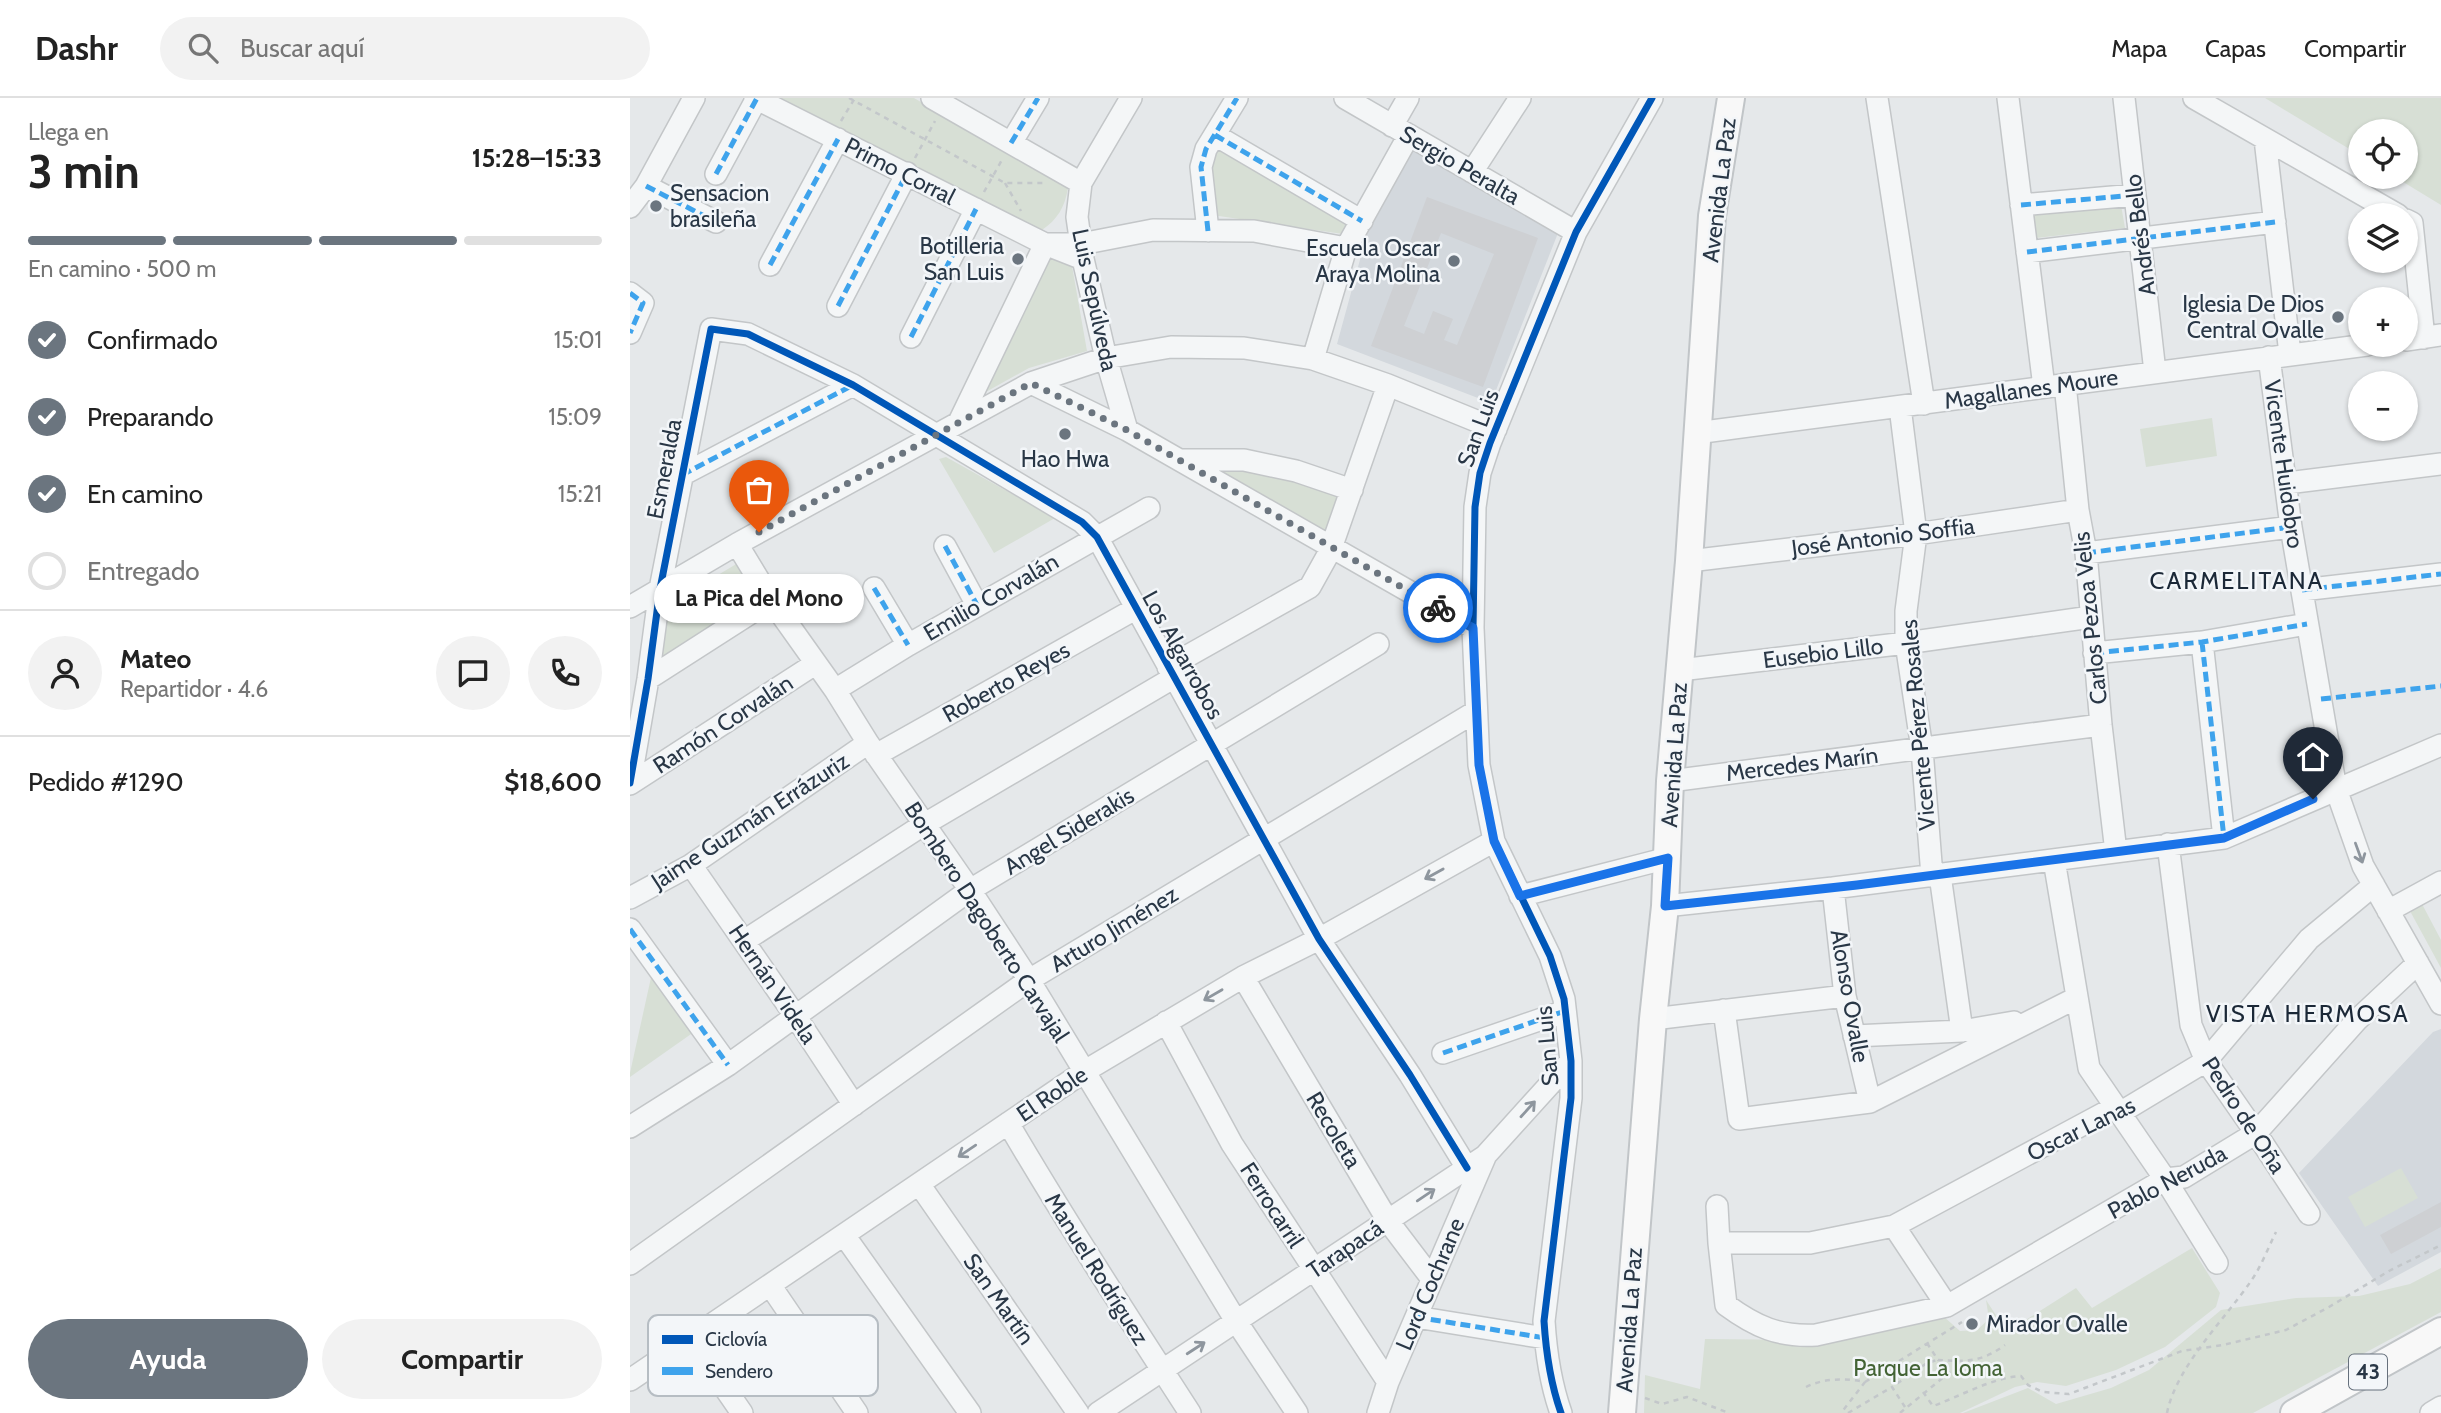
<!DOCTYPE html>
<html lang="es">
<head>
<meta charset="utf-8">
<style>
	:root { --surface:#fff; --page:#f2f2f2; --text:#222; --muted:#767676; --line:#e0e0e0; --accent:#6b757f }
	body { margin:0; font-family:Cabin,sans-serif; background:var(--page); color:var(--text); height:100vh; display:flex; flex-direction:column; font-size:26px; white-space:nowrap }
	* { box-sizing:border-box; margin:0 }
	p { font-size:23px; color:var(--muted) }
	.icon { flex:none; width:38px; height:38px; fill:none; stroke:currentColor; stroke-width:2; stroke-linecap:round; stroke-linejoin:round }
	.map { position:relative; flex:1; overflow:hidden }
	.side { display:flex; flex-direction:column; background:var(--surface); width:630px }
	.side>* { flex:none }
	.buttons { position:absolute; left:1718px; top:21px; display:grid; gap:14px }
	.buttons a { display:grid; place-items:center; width:70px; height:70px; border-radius:50%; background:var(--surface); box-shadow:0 2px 5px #0004; font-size:35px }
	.pin { position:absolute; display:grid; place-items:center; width:60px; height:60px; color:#fff; margin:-72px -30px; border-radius:50% 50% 50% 0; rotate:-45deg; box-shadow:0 0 7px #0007 }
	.pin .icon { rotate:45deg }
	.courier { position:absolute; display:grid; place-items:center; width:70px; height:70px; margin:-35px; border:5px solid #1a73e8; border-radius:50%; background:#fff; color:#222; box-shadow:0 2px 9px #0007 }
	.bubble { position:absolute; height:49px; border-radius:24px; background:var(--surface); box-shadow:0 2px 5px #0004; font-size:23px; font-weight:700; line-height:49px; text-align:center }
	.overview em { font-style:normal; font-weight:700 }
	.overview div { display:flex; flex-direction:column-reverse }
	.overview { display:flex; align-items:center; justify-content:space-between; height:119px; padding:0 28px }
	h1 { font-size:46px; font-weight:700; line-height:52px }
	.bar { display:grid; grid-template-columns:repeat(4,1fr); gap:10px 7px; align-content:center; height:84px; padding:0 28px }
	.bar i { height:9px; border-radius:5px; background:var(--line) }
	.bar .on { background:var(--accent) }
	.bar p { grid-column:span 4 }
	.line { display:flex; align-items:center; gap:18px; padding:0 28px; border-top:2px solid var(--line) }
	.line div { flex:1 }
	.round { display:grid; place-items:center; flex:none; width:74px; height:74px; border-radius:37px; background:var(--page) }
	ol { padding:0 28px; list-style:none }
	li { display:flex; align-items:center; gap:21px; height:77px }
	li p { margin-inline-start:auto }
	li .icon { padding:7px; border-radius:50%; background:var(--accent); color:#fff; stroke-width:4 }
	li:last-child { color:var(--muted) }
	li i { width:38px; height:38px; border:4px solid var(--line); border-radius:50% }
	.action { display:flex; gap:14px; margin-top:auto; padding:14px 28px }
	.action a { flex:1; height:80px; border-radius:42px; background:var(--accent); color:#fff; font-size:28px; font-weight:700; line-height:80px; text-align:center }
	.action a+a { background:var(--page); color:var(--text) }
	header { display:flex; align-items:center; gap:42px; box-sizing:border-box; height:98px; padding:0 35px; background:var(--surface); border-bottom:2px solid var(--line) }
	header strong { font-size:33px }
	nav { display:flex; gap:38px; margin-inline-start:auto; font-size:24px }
	.search { width:490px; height:63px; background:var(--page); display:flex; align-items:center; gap:18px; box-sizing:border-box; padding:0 24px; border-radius:38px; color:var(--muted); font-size:26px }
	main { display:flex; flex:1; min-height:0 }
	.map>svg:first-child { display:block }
	.built { fill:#d3d8dd }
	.green { fill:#d7dfd5 }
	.building { fill:#ced0d3; fill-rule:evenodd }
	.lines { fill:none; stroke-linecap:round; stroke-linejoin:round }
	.minor-casing { stroke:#c3c6c8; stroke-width:24 }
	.major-casing { stroke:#c1c5c8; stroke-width:30 }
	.path { stroke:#c3c7ca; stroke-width:2.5; stroke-dasharray:5 5; stroke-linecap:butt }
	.minor { stroke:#f4f6f7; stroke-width:21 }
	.major { stroke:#f8f8f8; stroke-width:26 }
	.quiet { stroke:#3ea3ec; stroke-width:5; stroke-dasharray:10 5; stroke-linecap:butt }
	.cycleway-casing { stroke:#f3f6f9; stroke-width:11 }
	.cycleway { stroke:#0057b8; stroke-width:7 }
	.oneway { stroke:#8e969e }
	.done { stroke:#6b757f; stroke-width:7; stroke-dasharray:0 12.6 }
	.route { stroke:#1a73e8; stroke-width:9 }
	.poi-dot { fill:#6b757f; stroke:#f3f6f9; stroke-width:2.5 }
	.labels { text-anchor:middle; stroke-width:5; stroke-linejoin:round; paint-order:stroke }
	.shield { fill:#f3f6f9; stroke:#66707c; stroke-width:2 }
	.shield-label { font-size:21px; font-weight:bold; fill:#293746 }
	.street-label { font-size:23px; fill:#293746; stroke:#f3f6f9 }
	.poi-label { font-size:23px; fill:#293746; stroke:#f3f6f9; text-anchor:end }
	.park-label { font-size:23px; fill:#436335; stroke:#f3f6f9 }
	.neighbourhood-label { font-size:24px; letter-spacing:2px; fill:#1b2837; stroke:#f3f6f9 }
	.key { fill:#f3f6f9; stroke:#b6bdc3; stroke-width:2 }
	.key-label { font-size:19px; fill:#293746 }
</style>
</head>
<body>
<header>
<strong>Dashr</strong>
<div class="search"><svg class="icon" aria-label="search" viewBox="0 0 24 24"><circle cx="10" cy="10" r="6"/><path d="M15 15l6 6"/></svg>Buscar aquí</div>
<nav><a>Mapa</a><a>Capas</a><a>Compartir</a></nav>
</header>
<main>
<section class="side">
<div class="overview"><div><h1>3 min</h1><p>Llega en</p></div><em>15:28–15:33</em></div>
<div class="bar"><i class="on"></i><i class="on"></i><i class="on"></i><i></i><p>En camino · 500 m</p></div>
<ol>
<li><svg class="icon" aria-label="check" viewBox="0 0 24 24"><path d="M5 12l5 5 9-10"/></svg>Confirmado<p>15:01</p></li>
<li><svg class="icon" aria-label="check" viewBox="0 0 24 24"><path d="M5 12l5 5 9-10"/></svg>Preparando<p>15:09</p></li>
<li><svg class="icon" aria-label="check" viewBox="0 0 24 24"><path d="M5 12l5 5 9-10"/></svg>En camino<p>15:21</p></li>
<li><i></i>Entregado</li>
</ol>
<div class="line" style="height:126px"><a class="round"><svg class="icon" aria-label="person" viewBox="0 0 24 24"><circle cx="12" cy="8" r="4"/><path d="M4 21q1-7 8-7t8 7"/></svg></a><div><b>Mateo</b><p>Repartidor · 4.6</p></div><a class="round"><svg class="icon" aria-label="chat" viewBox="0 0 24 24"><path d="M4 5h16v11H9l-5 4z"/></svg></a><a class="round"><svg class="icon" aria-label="phone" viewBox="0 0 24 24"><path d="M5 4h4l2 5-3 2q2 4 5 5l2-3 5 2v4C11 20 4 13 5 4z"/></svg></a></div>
<div class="line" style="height:91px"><div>Pedido #1290</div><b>$18,600</b></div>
<div class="action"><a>Ayuda</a><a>Compartir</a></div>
</section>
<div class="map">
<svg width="1811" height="1315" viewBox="0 0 1811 1315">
	<rect width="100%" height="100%" fill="#e5e8ea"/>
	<path class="built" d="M 781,43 L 930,130 L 861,305 L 707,246 L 743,114 Z
		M 1811,931 L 1811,1154 L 1748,1188 L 1669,1075 L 1803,934 Z"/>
	<path class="green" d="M 143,0 L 284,0 L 438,90 C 435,109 427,122 412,132 Z
		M 1635,0 L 1811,0 L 1811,107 L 1765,79 L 1776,79 L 1776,33 L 1731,33 L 1731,58 Z
		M 589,45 L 720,123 L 713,136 L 582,117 L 578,64 Z
		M 1491,107 L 1495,130 L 1406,140 L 1403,115 Z
		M 417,158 L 442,168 L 457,253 L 399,270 L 345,300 Z
		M 1582,320 L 1587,358 L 1516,369 L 1510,331 Z
		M 316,359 L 425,420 L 364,455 L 309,361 Z
		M 569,367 L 624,372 L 714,395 L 698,435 Z
		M 108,465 L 134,502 L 30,564 L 36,508 Z
		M 1792,806 L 1811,842 L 1811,870 L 1780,813 Z
		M 22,875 L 64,934 L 0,979 L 0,975 Z
		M 1771,1070 L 1788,1100 L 1735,1129 L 1718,1099 Z
		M 1562,1150 L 1590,1195 L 1586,1209 L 1535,1249 L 1486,1272 L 1436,1288 L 1407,1284 L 1385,1289 L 1330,1315 L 1014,1315 L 1015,1277 L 1070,1291 L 1075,1241 L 1187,1242 L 1313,1218 L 1330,1233 L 1347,1232 L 1359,1221 L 1356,1202 L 1377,1234 L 1446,1190 L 1462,1210 Z
		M 1811,1170 L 1811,1214 L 1623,1315 L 1333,1315 L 1398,1290 L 1426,1306 L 1481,1290 L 1519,1272 L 1591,1212 L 1666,1200 L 1729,1198 L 1780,1186 Z"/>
	<path class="building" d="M 797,99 L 908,140 L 853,289 L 741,248 ZM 811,135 L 864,156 L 827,247 L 814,242 L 823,221 L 803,213 L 794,236 L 774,228 Z
		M 1811,1104 L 1811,1129 L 1761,1156 L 1750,1137 Z"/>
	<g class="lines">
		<g class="minor-casing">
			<path id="minor" d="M 125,0 L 415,146 L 453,161
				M 302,0 L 451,85
				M 715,0 L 946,134
				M 1247,0 L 1294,306
				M 1378,0 L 1414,289
				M 1494,0 L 1525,274
				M 1564,0 L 1768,117
				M 762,28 L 778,0
				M 585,37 L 732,123
				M 1635,41 L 1660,256
				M 381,45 L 408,0
				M 842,74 L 890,0
				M 86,76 L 127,0
				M 16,88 L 86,124
				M 1391,107 L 1505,97
				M 0,109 L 16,88 L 64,0
				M 1776,122 L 1782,125 L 1794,240
				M 578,133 L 571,69 L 576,51 L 607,0
				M 1397,154 L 1645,124
				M 140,167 L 208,41
				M 0,195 L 13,205 L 0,235
				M 208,208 L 277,75
				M 281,239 L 346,111
				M 1776,242 L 1811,237
				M 1639,259 L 1661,429 L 1706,691 L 1733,768 L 1811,906
				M 683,261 L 716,150 L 779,37
				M 401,285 L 497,332 L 843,530
				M 1435,286 L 1448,412 L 1456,455 L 1471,627 L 1486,754
				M 1270,309 L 1286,436 L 1276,513 L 1276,545 L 1292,651 L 1302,778
				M 329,324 L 415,146 L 451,146 L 523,132 L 624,133 L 716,150
				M 497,332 L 476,260 L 453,161 L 447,119 L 451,85 L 501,0
				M 1066,335 L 1737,247
				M 552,362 L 614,362 L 666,373 L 722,392
				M 52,377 L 223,287
				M 1657,385 L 1811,366
				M 107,446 L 141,502 L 205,592 L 238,645 L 340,792 L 399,882 L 606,1223 L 667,1315
				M 315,448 L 347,507
				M 1456,455 L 1661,429
				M 1059,463 L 1286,436 L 1448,412
				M 244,490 L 278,547
				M 1672,492 L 1811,476
				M 0,509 L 107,446 L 401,285 L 476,260 L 541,249 L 614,250 L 683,261 L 758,287 L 866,331
				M 1572,544 L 1594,740
				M 1464,555 L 1572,544 L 1677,526
				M 538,569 L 680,489 L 700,453 L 758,287
				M 1050,572 L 1276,545 L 1461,519
				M 18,581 L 141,502
				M 205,592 L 278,547 L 519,410
				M 246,657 L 505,511
				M 1040,683 L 1471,627
				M 0,685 L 18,581 L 30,491 L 81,231 L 118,236 L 223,287 L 452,424 L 467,439 L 689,841 L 780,977 L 837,1070
				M 0,686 L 185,566
				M 1538,746 L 1561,927 L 1576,963 L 1626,1035 L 1679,1116
				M 1424,762 L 1459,970 L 1535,1081 L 1587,1165
				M 61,767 L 166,919 L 224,1007
				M 1310,777 L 1332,933
				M 1203,790 L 1215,898 L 1240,1004
				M 890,798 L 1038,760
				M 0,800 L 61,767 L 238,645
				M 1035,808 L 1203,790 L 1594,740 L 1811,647
				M 1758,813 L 1811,784
				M 0,831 L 98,967
				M 114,843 L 293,727 L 543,580
				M 613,879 L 758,1123 L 802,1181
				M 1094,912 L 1109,1021 L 1240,1004 L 1446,900
				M 1023,921 L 1215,898
				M 536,924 L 602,1046 L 758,1284
				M 1224,938 L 1332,933 L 1384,924
				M 813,955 L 935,913
				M 378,1025 C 436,1124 498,1219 560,1315
				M 0,1029 L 98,967 L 340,792 L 748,546
				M 289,1086 L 448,1315
				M 1087,1108 L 1089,1145 L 1096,1207 C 1126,1229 1149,1239 1186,1237 L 1317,1208 L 1535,1081 L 1554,1079 L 1626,1035 L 1727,922 L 1788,865
				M 1264,1128 L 1317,1208
				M 214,1137 L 340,1315
				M 1089,1145 L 1180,1145 L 1264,1128 L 1476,1014 L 1498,1010 L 1576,963 L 1679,841 L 1744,787
				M 0,1166 L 399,882 L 845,614
				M 140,1187 L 227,1315
				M 786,1219 L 915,1240
				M 61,1241 L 112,1315
				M 0,1282 L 455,973 L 613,879 L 689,841 L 864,743
				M 468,1315 L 855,1058 L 941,963
				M 748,1315 L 758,1284 L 855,1059
				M 931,1315 C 920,1284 916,1255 914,1223 L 941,1000 L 941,963 L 934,901 L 920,858 L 864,743 L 849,667 L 843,530 L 845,409 L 850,375 L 860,345 L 946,134 L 1022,0
				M 1801,1315 L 1811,1309"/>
		</g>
		<g class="major-casing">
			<path id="major" d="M 992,1315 L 1023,921 L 1035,808 L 1040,683 L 1059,463 L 1082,118 L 1101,0
				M 1664,1315 L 1811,1233"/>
		</g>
		<path class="path" d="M 219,0 L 375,85 L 414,85
			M 211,23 L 225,0
			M 285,60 L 305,23
			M 375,85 L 391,113
			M 354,94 L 373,60
			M 1297,1245 L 1308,1262 C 1336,1264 1352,1264 1375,1247
			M 1235,1284 L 1332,1224
			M 1176,1289 C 1194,1280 1216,1280 1235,1284 L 1211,1315
			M 1293,1294 L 1303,1308 C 1331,1298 1361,1280 1391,1278 L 1398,1287 L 1413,1294 L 1439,1296 L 1552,1253 L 1593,1247 L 1656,1232 L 1699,1209 L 1759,1173 L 1811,1147
			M 1015,1300 L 1032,1306 L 1057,1299 L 1099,1315
			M 1275,1309 L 1262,1289 L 1297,1265 L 1307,1262
			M 1218,1315 L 1262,1289
			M 1270,1315 L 1332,1264
			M 1537,1315 C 1546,1269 1595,1221 1621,1183 C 1631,1169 1638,1150 1646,1134"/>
		<use href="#minor" class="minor"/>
		<use href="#major" class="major"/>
		<path class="quiet" d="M 585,37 L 732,123
			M 381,45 L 408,0
			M 86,76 L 127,0
			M 16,88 L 86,124
			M 1391,107 L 1505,97
			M 578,133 L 571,69 L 576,51 L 607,0
			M 1397,154 L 1645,124
			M 140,167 L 208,41
			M 0,195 L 13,205 L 0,235
			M 208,208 L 277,75
			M 281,239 L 346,111
			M 52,377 L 223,287
			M 315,448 L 347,507
			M 1456,455 L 1661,429
			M 244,490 L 278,547
			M 1672,492 L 1811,476
			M 1572,544 L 1594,740
			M 1464,555 L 1572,544 L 1677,526
			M 1691,601 L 1811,588
			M 0,831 L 98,967
			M 813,955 L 935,913
			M 786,1219 L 915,1240"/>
		<g class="cycleway-casing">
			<path id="cycleway" d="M 0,685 L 18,581 L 30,491 L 81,231 L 118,236 L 223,287 L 452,424 L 467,439 L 689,841 L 780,977 L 837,1070
				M 931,1315 C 920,1284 916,1255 914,1223 L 941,1000 L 941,963 L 934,901 L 920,858 L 864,743 L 849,667 L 843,530 L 845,409 L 850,375 L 860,345 L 946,134 L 1022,0"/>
		</g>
		<use href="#cycleway" class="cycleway"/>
	</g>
	<defs><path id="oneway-shaft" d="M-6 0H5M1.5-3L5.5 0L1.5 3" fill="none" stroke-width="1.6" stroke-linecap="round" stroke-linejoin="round" transform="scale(1.75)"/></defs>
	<g class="oneway">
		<use href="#oneway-shaft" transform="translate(1729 755) rotate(70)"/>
		<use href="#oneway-shaft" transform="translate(804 776) rotate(151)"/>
		<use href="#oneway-shaft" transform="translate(583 897) rotate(150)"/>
		<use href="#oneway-shaft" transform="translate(898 1011) rotate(-48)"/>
		<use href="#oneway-shaft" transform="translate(337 1053) rotate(146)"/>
		<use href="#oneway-shaft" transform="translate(796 1097) rotate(-34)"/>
		<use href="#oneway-shaft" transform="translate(566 1250) rotate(-33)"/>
	</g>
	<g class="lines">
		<path class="done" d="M 129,434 L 401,285 L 497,332 L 808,510"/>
		<path class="route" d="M 808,510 L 843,530 L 849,667 L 864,743 L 890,798 L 1038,760 L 1035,808 L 1227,787 L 1594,740 L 1683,701"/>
	</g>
	<g class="poi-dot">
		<circle cx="26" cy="108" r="7"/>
		<circle cx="388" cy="161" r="7"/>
		<circle cx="824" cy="163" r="7"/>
		<circle cx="1708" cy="219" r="7"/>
		<circle cx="435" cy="336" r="7"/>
		<circle cx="1342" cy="1226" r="7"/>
	</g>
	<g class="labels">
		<rect class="shield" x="1719" y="1256.5" width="38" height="35" rx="5"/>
		<g class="shield-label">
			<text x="1738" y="1281">43</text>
		</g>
		<g class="street-label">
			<text transform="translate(830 67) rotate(30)" y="8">Sergio Peralta</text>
			<text transform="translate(270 73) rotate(27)" y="8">Primo Corral</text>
			<text transform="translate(1089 92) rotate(-83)" y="8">Avenida La Paz</text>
			<text transform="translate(1510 137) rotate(-97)" y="8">Andrés Bello</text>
			<text transform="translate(465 202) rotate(78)" y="8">Luis Sepúlveda</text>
			<text transform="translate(1401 291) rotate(-8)" y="8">Magallanes Moure</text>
			<text transform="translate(848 330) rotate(-70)" y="8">San Luis</text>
			<text transform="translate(1654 366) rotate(82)" y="8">Vicente Huidobro</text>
			<text transform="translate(34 371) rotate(-79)" y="8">Esmeralda</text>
			<text transform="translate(1253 439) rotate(-7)" y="8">José Antonio Soffia</text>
			<text transform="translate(361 499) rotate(-30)" y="8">Emilio Corvalán</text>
			<text transform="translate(1460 520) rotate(-96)" y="8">Carlos Pezoa Velis</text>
			<text transform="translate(1193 555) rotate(-7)" y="8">Eusebio Lillo</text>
			<text transform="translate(553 557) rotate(61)" y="8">Los Algarrobos</text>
			<text transform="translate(376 584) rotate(-29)" y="8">Roberto Reyes</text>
			<text transform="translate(93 626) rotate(-33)" y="8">Ramón Corvalán</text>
			<text transform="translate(1288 627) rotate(-95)" y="8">Vicente Pérez Rosales</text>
			<text transform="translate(1044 657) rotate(-86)" y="8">Avenida La Paz</text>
			<text transform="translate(1172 666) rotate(-7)" y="8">Mercedes Marín</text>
			<text transform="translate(120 723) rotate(-33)" y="8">Jaime Guzmán Errázuriz</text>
			<text transform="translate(439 733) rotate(-31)" y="8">Angel Siderakis</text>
			<text transform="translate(357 824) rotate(57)" y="8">Bombero Dagoberto Carvajal</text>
			<text transform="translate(484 831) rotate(-31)" y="8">Arturo Jiménez</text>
			<text transform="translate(143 886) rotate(56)" y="8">Hernán Videla</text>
			<text transform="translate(1220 898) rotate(80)" y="8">Alonso Ovalle</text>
			<text transform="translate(917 948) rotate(-95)" y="8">San Luis</text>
			<text transform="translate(422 996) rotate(-34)" y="8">El Roble</text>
			<text transform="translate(1614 1017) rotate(57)" y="8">Pedro de Oña</text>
			<text transform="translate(1451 1031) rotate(-26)" y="8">Oscar Lanas</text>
			<text transform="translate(704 1032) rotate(59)" y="8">Recoleta</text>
			<text transform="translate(1537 1084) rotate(-28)" y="8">Pablo Neruda</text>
			<text transform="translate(642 1107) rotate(57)" y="8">Ferrocarril</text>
			<text transform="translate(715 1151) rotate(-34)" y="8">Tarapacá</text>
			<text transform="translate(467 1171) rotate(58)" y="8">Manuel Rodríguez</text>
			<text transform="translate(800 1186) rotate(-67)" y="8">Lord Cochrane</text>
			<text transform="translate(369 1201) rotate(55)" y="8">San Martín</text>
			<text transform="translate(999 1222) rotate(-86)" y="8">Avenida La Paz</text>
		</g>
		<g class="poi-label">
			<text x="40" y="103" text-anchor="start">Sensacion<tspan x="40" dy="26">brasileña</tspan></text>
			<text x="374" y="156">Botilleria<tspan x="374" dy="26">San Luis</tspan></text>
			<text x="810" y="158">Escuela Oscar<tspan x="810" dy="26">Araya Molina</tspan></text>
			<text x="1694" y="214">Iglesia De Dios<tspan x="1694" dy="26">Central Ovalle</tspan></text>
			<text x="435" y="369" text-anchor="middle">Hao Hwa</text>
			<text x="1356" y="1234" text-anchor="start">Mirador Ovalle</text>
		</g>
		<g class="park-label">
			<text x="1298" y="1278">Parque La loma</text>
		</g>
		<g class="neighbourhood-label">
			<text x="1607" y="491">CARMELITANA</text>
			<text x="1678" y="924">VISTA HERMOSA</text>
		</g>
	</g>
	<rect x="18" y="1217" width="230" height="81" rx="10" class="key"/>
	<rect x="32" y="1237" width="31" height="9" fill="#0057b8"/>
	<rect x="32" y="1269" width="31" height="8" fill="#3ea3ec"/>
	<g class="key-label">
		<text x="75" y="1248">Ciclovía</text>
		<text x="75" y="1280">Sendero</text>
	</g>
</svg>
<div class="buttons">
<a><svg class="icon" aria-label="locate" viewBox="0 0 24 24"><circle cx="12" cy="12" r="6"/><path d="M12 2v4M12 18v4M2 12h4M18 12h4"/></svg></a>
<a><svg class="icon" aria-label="layers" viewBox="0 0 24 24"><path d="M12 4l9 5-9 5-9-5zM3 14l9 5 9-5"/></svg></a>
<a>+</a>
<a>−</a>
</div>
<div class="pin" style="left:129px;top:434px;background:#ea580c"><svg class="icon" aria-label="bag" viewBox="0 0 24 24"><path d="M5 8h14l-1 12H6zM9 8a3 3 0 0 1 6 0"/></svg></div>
<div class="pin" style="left:1683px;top:701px;background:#1f2937"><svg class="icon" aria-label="home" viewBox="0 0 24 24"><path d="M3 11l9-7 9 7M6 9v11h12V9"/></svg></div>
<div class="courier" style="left:808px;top:510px"><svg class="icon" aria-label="bike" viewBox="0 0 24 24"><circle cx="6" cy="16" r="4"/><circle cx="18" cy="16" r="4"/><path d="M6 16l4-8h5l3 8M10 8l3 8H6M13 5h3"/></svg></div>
<div class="bubble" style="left:24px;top:476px;width:210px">La Pica del Mono</div>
</div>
</main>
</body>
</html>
